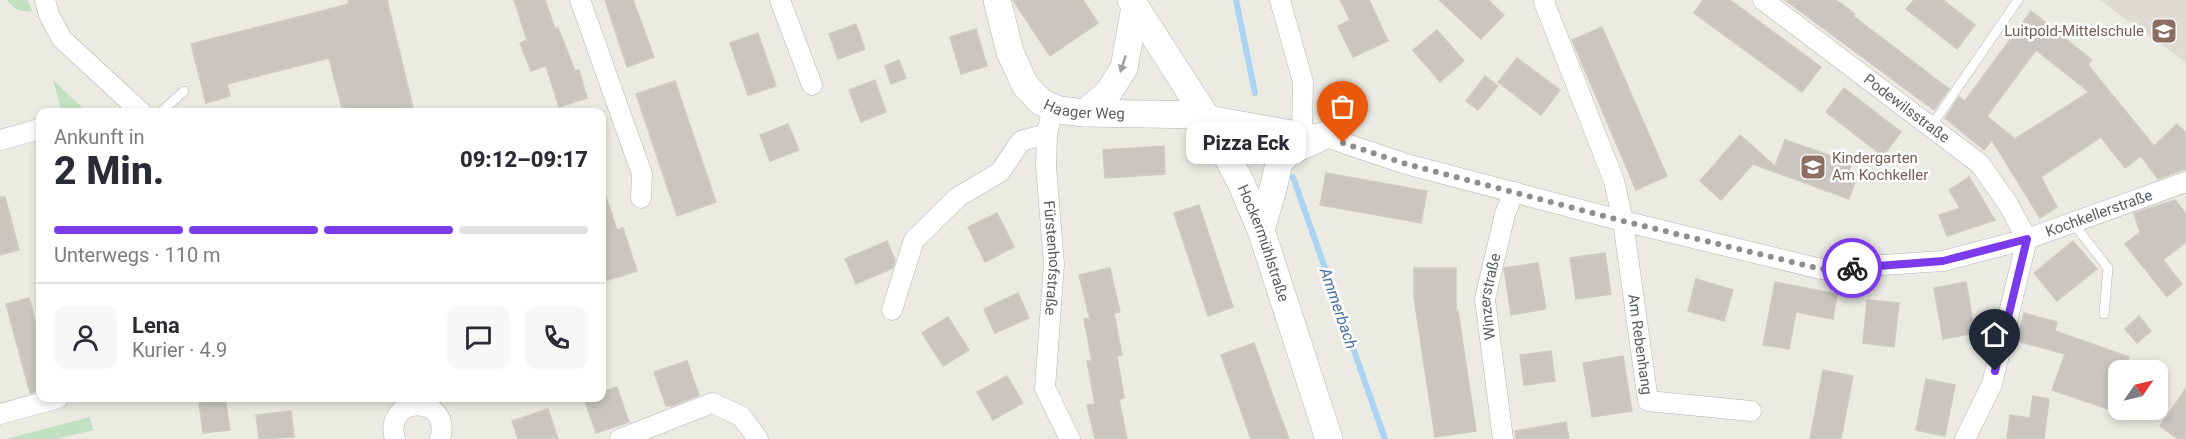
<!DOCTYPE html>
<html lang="de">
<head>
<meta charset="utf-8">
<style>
	:root { --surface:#fff; --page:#f7f7f7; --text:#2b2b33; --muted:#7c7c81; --line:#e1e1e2; --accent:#7c3aed }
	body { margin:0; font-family:Roboto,sans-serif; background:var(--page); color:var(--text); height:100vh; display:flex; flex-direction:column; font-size:22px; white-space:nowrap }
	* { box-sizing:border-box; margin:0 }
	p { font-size:20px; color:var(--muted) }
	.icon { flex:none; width:33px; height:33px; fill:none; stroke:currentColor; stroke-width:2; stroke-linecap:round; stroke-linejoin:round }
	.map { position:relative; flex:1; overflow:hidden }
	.drawer { position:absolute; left:36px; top:108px; width:570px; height:294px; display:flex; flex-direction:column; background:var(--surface); border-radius:12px; box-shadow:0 3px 9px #0003 }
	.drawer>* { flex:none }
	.needle { width:39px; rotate:56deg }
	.fabs { position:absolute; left:2108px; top:360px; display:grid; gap:12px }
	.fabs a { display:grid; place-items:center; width:60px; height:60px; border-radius:12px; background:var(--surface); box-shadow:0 3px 9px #0003; font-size:30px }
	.pin { position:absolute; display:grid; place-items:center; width:51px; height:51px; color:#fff; margin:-62px -26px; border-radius:50% 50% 50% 0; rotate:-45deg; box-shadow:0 0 6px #0007 }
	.pin .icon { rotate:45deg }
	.courier { position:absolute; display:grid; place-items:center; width:60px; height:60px; margin:-30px; border:4px solid #7c3aed; border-radius:50%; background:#fff; color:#222; box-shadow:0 2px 8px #0007 }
	.bubble { position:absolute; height:42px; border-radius:12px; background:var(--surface); box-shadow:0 3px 9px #0003; font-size:20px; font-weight:800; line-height:42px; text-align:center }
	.headline em { font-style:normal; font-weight:800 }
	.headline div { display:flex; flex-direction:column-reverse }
	.headline { display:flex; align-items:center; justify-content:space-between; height:102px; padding:0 18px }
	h1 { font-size:39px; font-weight:800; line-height:45px }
	.bar { display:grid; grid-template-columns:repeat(4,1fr); gap:9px 6px; align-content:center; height:72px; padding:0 18px }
	.bar i { height:8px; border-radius:4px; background:var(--line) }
	.bar .current { background:var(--accent) }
	.bar p { grid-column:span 4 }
	.line { display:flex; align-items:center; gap:15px; padding:0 18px; border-top:2px solid var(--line) }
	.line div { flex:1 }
	.round { display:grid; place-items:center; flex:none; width:63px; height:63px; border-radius:12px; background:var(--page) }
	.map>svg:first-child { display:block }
	.education { fill:#dedbd4 }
	.green { fill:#c2e0c2 }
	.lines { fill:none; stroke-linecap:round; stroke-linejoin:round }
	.stream { stroke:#abd3f3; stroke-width:6 }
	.building { fill:#c9c6c1; stroke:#cfcbc2; stroke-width:1.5; fill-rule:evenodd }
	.lane-casing { stroke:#b3b5b8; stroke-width:10 }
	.street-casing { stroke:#b3b5b8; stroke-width:21 }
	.secondary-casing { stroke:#b2b5b8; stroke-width:28 }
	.lane { stroke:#fff; stroke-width:9 }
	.street { stroke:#fff; stroke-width:20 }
	.secondary { stroke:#fff; stroke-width:27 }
	.oneway { fill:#9d9ea0 }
	.done { stroke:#8d8f8e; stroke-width:6; stroke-dasharray:0 10.8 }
	.route { stroke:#7c3aed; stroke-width:8 }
	.labels { text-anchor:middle; stroke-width:5; stroke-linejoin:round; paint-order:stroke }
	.education-label { font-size:15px; fill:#785e54; stroke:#fff; text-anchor:end }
	.street-label { font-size:15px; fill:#5b5e61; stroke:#fff }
	.water-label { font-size:16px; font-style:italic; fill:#4b74a3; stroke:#fff }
</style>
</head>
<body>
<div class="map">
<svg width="2186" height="439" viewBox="0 0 2186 439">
	<rect width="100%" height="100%" fill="#ebeae3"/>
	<path class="education" d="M 2099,0 L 2186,0 L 2186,62 Z"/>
	<path class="green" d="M 7,0 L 27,0 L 32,11 C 20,12 15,10 7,0 Z
		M 53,80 L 87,112 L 62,112 Z
		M 90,417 L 93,430 L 57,439 L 6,439 Z"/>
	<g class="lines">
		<path class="stream" d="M 1236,0 L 1255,93
			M 1293,177 L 1385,439"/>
	</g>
	<path class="building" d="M 348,0 L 387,0 L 414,112 L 343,112 L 329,58 L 227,84 L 230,96 L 206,103 L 191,44 L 349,4 Z
		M 514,0 L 545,0 L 555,29 L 558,28 L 575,71 L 579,70 L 587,98 L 559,107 L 546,66 L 531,71 L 520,43 L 527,40 Z
		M 605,0 L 633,0 L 654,57 L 627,67 Z
		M 1013,0 L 1083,0 L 1098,23 L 1050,56 Z
		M 1340,0 L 1369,0 L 1388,41 L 1353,57 L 1338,26 L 1350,20 Z
		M 1439,0 L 1488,0 L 1504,15 L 1481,39 Z
		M 1703,0 L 1730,0 L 1821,67 L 1802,92 L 1694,13 Z
		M 1785,0 L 1836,0 L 1855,14 L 1853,16 L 1949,89 L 1934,110 Z
		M 1914,0 L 1943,0 L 1975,25 L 1957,49 L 1906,9 Z
		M 2031,11 L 2092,60 L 2088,65 L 2154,146 L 2177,124 L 2186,133 L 2186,169 L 2158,179 L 2141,156 L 2125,168 L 2101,137 L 2041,177 L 2057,207 L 2040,218 L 1992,140 L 1984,150 L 1945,118 L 1959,97 L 1965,101 ZM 2036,50 L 2089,92 L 2015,139 L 1987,116 Z
		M 856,24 L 865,49 L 838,59 L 829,34 Z
		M 1602,27 L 1667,176 L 1636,190 L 1572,40 Z
		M 976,29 L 987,66 L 961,74 L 950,37 Z
		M 1437,30 L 1464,61 L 1440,82 L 1413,50 Z
		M 758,33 L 776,86 L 748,95 L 730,43 Z
		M 1517,58 L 1560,90 L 1541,115 L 1498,82 Z
		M 899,60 L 906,78 L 891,84 L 885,66 Z
		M 1485,76 L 1498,86 L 1478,110 L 1466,101 Z
		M 875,80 L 886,112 L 861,122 L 849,90 Z
		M 675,81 L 716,202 L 677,216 L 636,94 Z
		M 1844,88 L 1901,132 L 1883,156 L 1826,112 Z
		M 788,124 L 799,150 L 770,161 L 760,135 Z
		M 1740,135 L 1775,166 L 1785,140 L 1852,163 L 1848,176 L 1856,179 L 1849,199 L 1753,164 L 1721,200 L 1700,181 Z
		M 1164,146 L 1165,174 L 1105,178 L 1103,150 Z
		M 1326,173 L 1427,191 L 1421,223 L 1320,205 Z
		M 1969,177 L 1995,220 L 1947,236 L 1939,215 L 1960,208 L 1949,190 Z
		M 602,191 L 604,191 L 617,230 L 623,228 L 637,271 L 602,282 Z
		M 0,197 L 5,197 L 19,250 L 0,255 Z
		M 2175,200 L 2186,214 L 2186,242 L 2163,260 L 2182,284 L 2167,297 L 2125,244 L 2140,232 L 2134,213 Z
		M 1199,205 L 1233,307 L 1208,316 L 1174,213 Z
		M 997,213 L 1014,247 L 985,262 L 968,227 Z
		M 887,241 L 895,260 L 893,268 L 856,284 L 845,259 Z
		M 2073,241 L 2097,269 L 2057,301 L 2034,273 Z
		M 1605,253 L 1611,294 L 1576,299 L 1570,258 Z
		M 1538,263 L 1546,309 L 1511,315 L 1504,268 Z
		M 1110,268 L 1120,312 L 1114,313 L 1122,355 L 1117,356 L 1124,398 L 1119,399 L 1127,439 L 1095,439 L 1087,405 L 1095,404 L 1087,361 L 1092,361 L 1084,319 L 1090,319 L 1079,275 Z
		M 1414,268 L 1456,268 L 1456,311 L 1458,311 L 1476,431 L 1435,437 L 1414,298 Z
		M 1696,279 L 1733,290 L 1724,321 L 1688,311 Z
		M 1775,282 L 1837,294 L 1833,319 L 1796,312 L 1789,349 L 1763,345 Z
		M 1966,282 L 1975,333 L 1943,339 L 1934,288 Z
		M 1018,293 L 1029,318 L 995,333 L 984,309 Z
		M 29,298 L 40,341 L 40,390 L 30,393 L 6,304 Z
		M 1867,300 L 1899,303 L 1894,347 L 1863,343 Z
		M 2024,313 L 2057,322 L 2055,331 L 2129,357 L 2124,370 L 2118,370 L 2118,389 L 2111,410 L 2052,390 L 2065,354 L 2017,341 Z
		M 2139,316 L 2151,331 L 2137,343 L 2125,329 Z
		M 948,317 L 969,350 L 943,366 L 922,333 Z
		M 1254,343 L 1274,399 L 1289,439 L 1251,439 L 1221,355 Z
		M 1551,351 L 1555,381 L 1524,385 L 1520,355 Z
		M 1623,356 L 1632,411 L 1592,417 L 1583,363 Z
		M 687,361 L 699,395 L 672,406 L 666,406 L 654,372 Z
		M 1823,370 L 1853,376 L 1841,439 L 1810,439 Z
		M 1007,376 L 1023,403 L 993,420 L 977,392 Z
		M 1926,379 L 1955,385 L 1945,436 L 1916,430 Z
		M 617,387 L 629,422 L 596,433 L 584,398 L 602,398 L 602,392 Z
		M 2186,388 L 2186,439 L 2178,439 L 2160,426 Z
		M 2033,396 L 2049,399 L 2044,439 L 2007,439 L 2010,415 L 2030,418 Z
		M 225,398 L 230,430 L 203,433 L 199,402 Z
		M 548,409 L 558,439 L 518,439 L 512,421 Z
		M 291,411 L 294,437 L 259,439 L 256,415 Z
		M 1566,422 L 1569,439 L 1516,439 L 1515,431 Z"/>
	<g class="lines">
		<g class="lane-casing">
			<path id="lane" d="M 161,112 L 184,91
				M 1932,125 L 2018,0
				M 2073,223 L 2108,268 L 2104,314"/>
		</g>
		<g class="street-casing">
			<g id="street">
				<path d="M 45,0 L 49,15 L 62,39 L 141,112"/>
				<path d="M 580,0 L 642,174 L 641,198"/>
				<path d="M 780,0 L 812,85"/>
				<path d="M 1280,0 L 1303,82 L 1302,132"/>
				<path id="s1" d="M 1545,0 L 1544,2 L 1614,181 L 1623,221 L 1648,401 L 1751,411"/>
				<path id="s2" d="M 1763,0 L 1980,164 L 2008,204 L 2027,239"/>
				<path id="s3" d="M 1053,107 L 1047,134 L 1046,166 L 1054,264 L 1045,388 L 1070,439"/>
				<path id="s4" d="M 1205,115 L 1323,136 L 1406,164 L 1623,221 L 1821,269 L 1943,261 L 2027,239 L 2186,182"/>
				<path d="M 0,140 L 40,129"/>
				<path d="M 892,310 L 914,240 L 958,197 L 1000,172 L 1021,141 L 1047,134"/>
				<path d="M 0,414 L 58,398"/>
				<path d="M 395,439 C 382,395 453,394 440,439"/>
				<path d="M 620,439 L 712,403 L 741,416 L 758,439"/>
				<path id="s5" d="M 1503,439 L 1485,299 L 1505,214 L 1514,192"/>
				<path d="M 1965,439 L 1992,384 L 2027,239"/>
			</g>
		</g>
		<g class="secondary-casing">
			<g id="secondary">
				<path id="s6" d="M 997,0 L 1010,52 L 1025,85 L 1041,102 L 1059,110 L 1085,113 L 1205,115"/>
				<path id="s7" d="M 1131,0 L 1205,115 L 1241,183 L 1261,230 L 1329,439"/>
				<path d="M 1085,113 L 1108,93 L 1124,68 L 1135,7"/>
				<path d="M 1261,230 L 1273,189 L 1279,163 L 1289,152 L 1323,136"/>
			</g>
		</g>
		<use href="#lane" class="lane"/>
		<use href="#street" class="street"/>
		<use href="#secondary" class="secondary"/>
	</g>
	<defs><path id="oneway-solid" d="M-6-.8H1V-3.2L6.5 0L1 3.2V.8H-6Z" transform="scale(1.5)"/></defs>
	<use class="oneway" href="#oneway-solid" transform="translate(1123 64) rotate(108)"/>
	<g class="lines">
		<path class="done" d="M 1343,143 L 1406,164 L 1623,221 L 1821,269 L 1852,268"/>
		<path class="route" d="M 1852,268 L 1943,261 L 2027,239 L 1995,371"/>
	</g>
	<defs>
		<g id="school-square" transform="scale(1.35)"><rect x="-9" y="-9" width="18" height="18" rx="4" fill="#8d6e63" stroke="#fff"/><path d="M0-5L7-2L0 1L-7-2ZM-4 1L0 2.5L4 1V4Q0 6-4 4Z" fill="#fff"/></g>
	</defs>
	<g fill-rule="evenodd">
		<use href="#school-square" x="2164" y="31"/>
		<use href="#school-square" x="1813" y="167"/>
	</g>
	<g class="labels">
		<g class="education-label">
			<text x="2144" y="36">Luitpold-Mittelschule</text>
			<text x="1832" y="163" text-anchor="start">Kindergarten<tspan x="1832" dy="17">Am Kochkeller</tspan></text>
		</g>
		<g class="street-label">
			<text dy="5" stroke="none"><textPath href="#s6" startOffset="158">Haager Weg</textPath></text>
			<text dy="5" stroke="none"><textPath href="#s2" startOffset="180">Podewilsstraße</textPath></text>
			<text dy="5" stroke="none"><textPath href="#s4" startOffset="921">Kochkellerstraße</textPath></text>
			<text dy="5" stroke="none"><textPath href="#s7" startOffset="278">Hockermühlstraße</textPath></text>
			<text dy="5" stroke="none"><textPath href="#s3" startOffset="152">Fürstenhofstraße</textPath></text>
			<text dy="5" stroke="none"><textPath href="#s5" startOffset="144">Winzerstraße</textPath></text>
			<text dy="5" stroke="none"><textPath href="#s1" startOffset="360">Am Rebenhang</textPath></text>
		</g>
		<g class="water-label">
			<text transform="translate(1339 308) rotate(71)" y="6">Ammerbach</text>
		</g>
	</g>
</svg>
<div class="fabs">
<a><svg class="needle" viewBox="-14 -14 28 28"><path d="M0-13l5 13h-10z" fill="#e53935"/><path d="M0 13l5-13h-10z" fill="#7c7c81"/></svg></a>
</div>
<div class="pin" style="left:1343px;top:143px;background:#ea580c"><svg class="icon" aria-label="bag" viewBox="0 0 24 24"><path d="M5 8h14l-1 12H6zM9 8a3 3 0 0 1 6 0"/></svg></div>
<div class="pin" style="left:1995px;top:371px;background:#1f2937"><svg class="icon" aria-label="home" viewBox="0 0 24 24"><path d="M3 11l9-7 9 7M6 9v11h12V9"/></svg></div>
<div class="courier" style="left:1852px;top:268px"><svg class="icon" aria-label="bike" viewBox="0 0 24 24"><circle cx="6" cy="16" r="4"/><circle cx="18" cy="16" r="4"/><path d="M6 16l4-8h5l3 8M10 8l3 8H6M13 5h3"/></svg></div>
<div class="bubble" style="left:1186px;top:122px;width:120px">Pizza Eck</div>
<section class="drawer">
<div class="headline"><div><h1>2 Min.</h1><p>Ankunft in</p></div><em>09:12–09:17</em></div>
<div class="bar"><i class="current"></i><i class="current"></i><i class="current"></i><i></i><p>Unterwegs · 110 m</p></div>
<div class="line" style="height:108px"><a class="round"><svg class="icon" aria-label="person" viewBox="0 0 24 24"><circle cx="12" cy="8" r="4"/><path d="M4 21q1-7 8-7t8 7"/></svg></a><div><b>Lena</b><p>Kurier · 4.9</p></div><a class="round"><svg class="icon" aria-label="chat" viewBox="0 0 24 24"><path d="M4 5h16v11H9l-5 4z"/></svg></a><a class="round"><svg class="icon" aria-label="phone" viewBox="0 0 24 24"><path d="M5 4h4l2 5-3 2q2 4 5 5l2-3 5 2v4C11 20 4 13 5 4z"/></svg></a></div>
</section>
</div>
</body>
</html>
